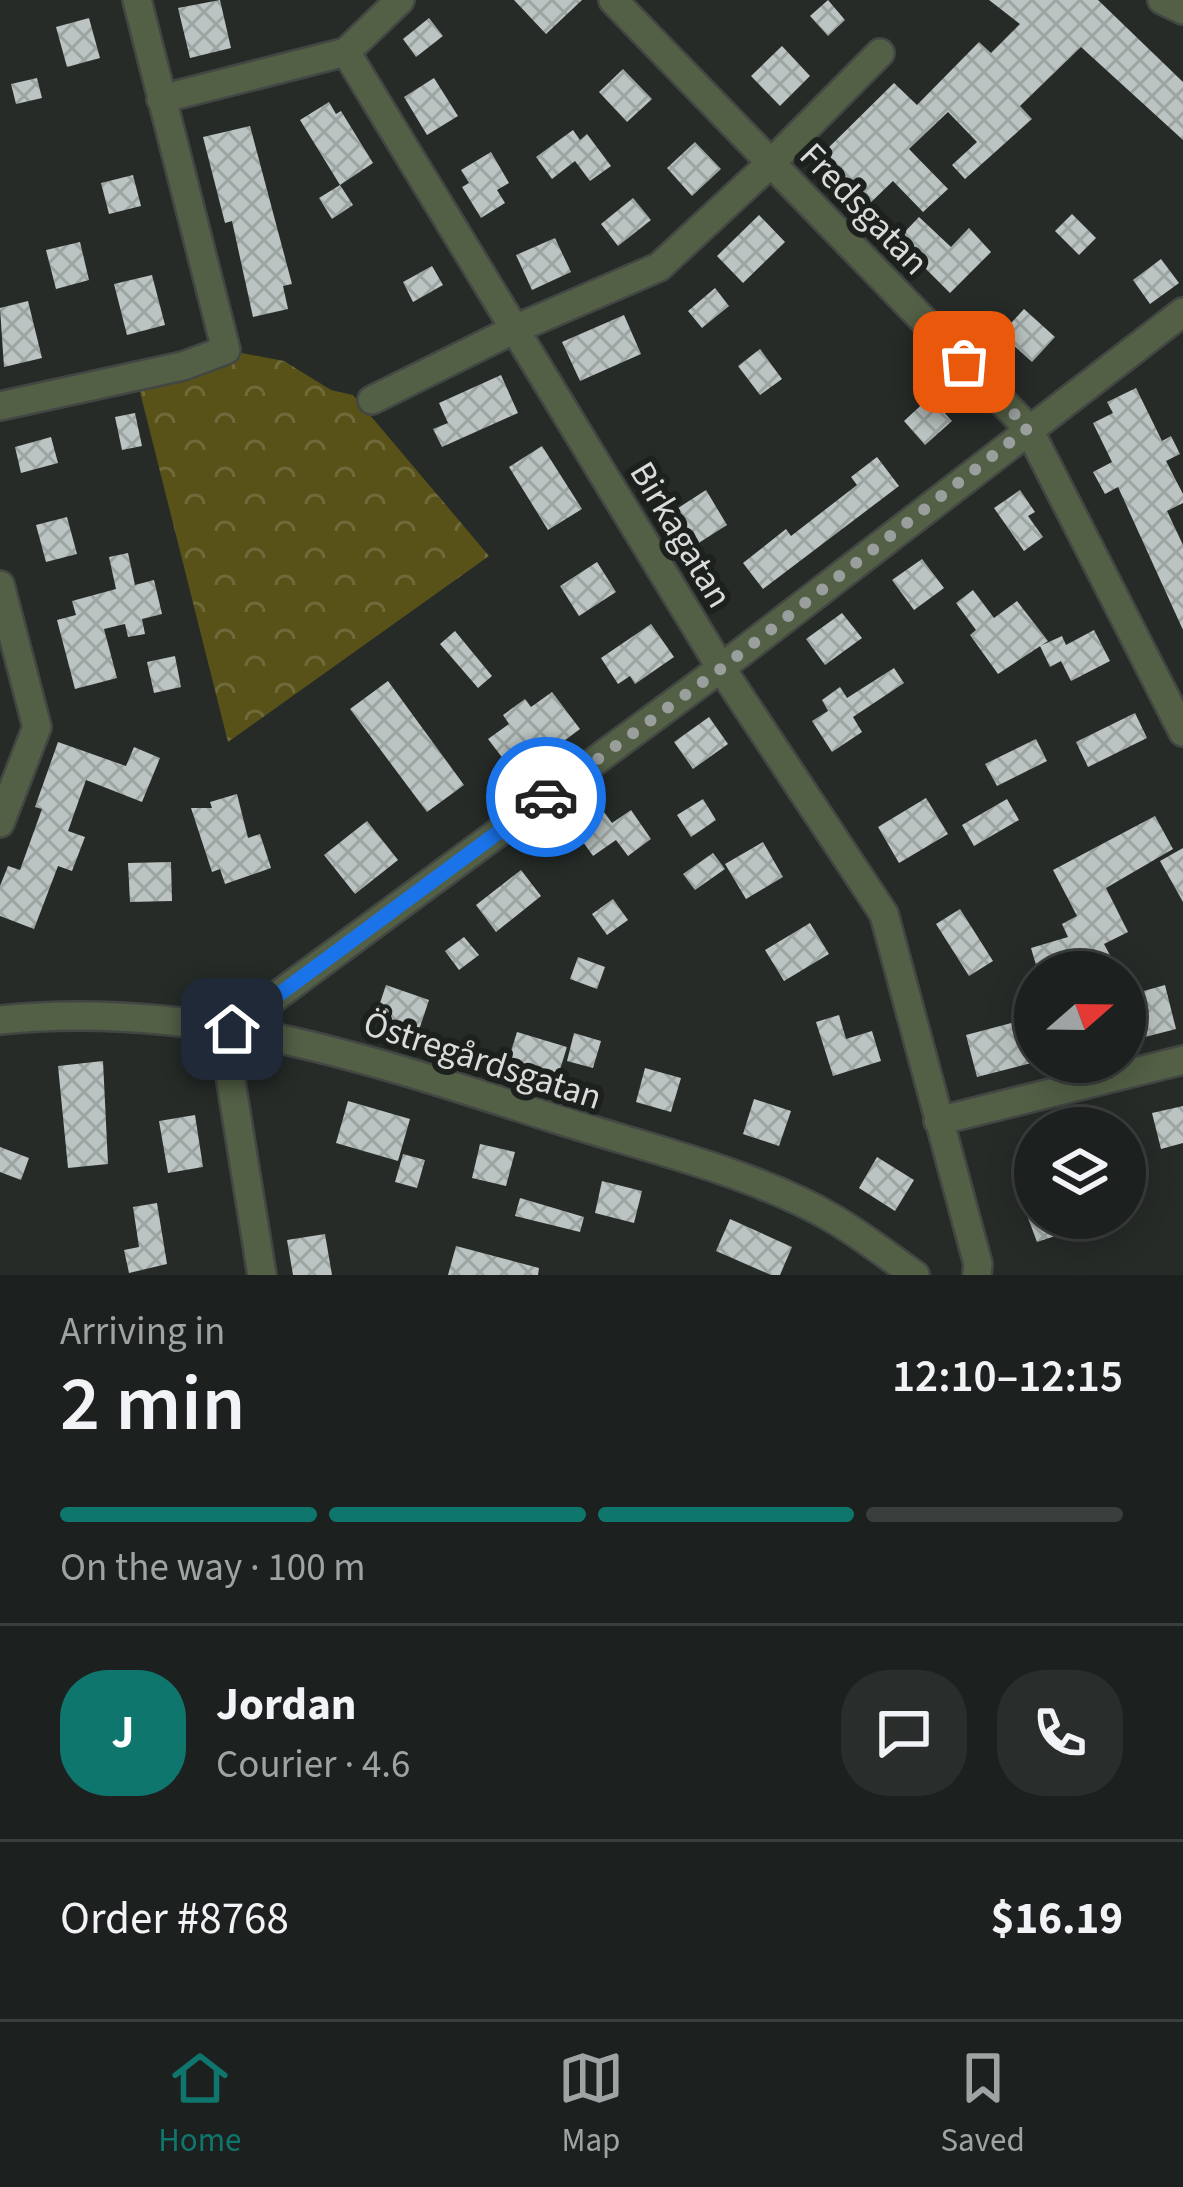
<!DOCTYPE html>
<html lang="en">
<head>
<meta charset="utf-8">
<style>
	:root { --surface:#1c201e; --page:#292d2b; --text:#f1f3f6; --muted:#a0a3a4; --line:#3a3e3c; --accent:#0f766e }
	body { margin:0; font-family:"Source Sans 3",sans-serif; background:var(--page); color:var(--text); height:100vh; display:flex; flex-direction:column; font-size:45px; white-space:nowrap }
	* { box-sizing:border-box; margin:0 }
	p { font-size:39px; color:var(--muted) }
	.icon { flex:none; width:66px; height:66px; fill:none; stroke:currentColor; stroke-width:2; stroke-linecap:round; stroke-linejoin:round }
	.map { position:relative; height:1275px; overflow:hidden }
	.sheet { display:flex; flex-direction:column; background:var(--surface); flex:1 }
	.sheet>* { flex:none }
	.needle { width:78px; rotate:70deg }
	.fabs { position:absolute; left:1014px; top:951px; display:grid; gap:24px }
	.fabs a { display:grid; place-items:center; width:132px; height:132px; border-radius:50%; background:var(--surface); box-shadow:0 6px 30px #0003,0 0 0 3px var(--line); font-size:60px }
	.pin { position:absolute; display:grid; place-items:center; width:102px; height:102px; color:#fff; margin:-51px; border-radius:24px; box-shadow:0 6px 18px #0006 }
	.courier { position:absolute; display:grid; place-items:center; width:120px; height:120px; margin:-60px; border:9px solid #1a73e8; border-radius:50%; background:#fff; color:#222; box-shadow:0 3px 15px #0007 }
	.headline em { font-style:normal; font-weight:600 }
	.headline div { display:flex; flex-direction:column-reverse }
	.headline { display:flex; align-items:center; justify-content:space-between; height:204px; padding:0 60px }
	h1 { font-size:78px; font-weight:600; line-height:90px }
	.bar { display:grid; grid-template-columns:repeat(4,1fr); gap:18px 12px; align-content:center; height:144px; padding:0 60px }
	.bar i { height:15px; border-radius:9px; background:var(--line) }
	.bar .selected { background:var(--accent) }
	.bar p { grid-column:span 4 }
	.line { display:flex; align-items:center; gap:30px; padding:0 60px; border-top:3px solid var(--line) }
	.line div { flex:1 }
	.round { display:grid; place-items:center; flex:none; width:126px; height:126px; border-radius:48px; background:var(--page) }
	.menu { display:flex; justify-content:space-around; align-items:center; height:168px; border-top:3px solid var(--line); background:var(--surface); font-size:33px; color:var(--muted) }
	.menu a { display:grid; justify-items:center; gap:6px }
	.menu .selected { color:var(--accent) }
	.map>svg:first-child { display:block }
	.park { fill:url(#park-crowns) }
	.building { fill:url(#building-cross-hatch) }
	.lines { fill:none; stroke-linecap:round; stroke-linejoin:round }
	.minor-casing { stroke:#434744; stroke-width:32 }
	.minor { stroke:#536046; stroke-width:27 }
	.done { stroke:#9a9e9c; stroke-width:12; stroke-dasharray:0 21.6 }
	.route { stroke:#1a73e8; stroke-width:15 }
	.labels { text-anchor:middle; stroke-width:12; stroke-linejoin:round; paint-order:stroke }
	.street-label { font-size:36px; fill:#d9dcda; stroke:#1d211e }
</style>
</head>
<body>
<div class="map">
<svg width="1183" height="1275" viewBox="0 0 1183 1275">
	<defs>
		<pattern id="park-crowns" width="20" height="18" patternUnits="userSpaceOnUse" patternTransform="scale(3)"><rect width="20" height="18" fill="#585219"/><path d="M2 6a3 3 0 1 1 6 0M12 15a3 3 0 1 1 6 0" fill="none" stroke="#6f6a3a"/></pattern>
		<pattern id="building-cross-hatch" width="8" height="8" patternUnits="userSpaceOnUse" patternTransform="scale(3)"><rect width="8" height="8" fill="#bbc4c2"/><path d="M0 0l8 8M0 8l8-8" fill="none" stroke="#9ca4a2"/></pattern>
	</defs>
	<rect width="100%" height="100%" fill="#262b28"/>
	<path class="park" d="M 226,350 L 284,361 L 331,390 L 353,395 L 489,556 L 228,742 L 136,376 Z"/>
	<path class="building" d="M 220,0 L 231,48 L 190,58 L 178,8 Z
		M 514,0 L 582,0 L 546,34 Z
		M 828,0 L 845,20 L 828,36 L 810,16 Z
		M 989,0 L 1098,0 L 1183,82 L 1183,140 L 1081,47 L 1020,106 L 1032,119 L 965,179 L 952,165 L 977,142 L 948,112 L 909,149 L 948,189 L 923,212 L 893,181 L 866,207 L 817,159 L 894,83 L 917,105 L 979,42 L 991,53 L 1020,24 Z
		M 89,18 L 100,58 L 67,67 L 56,27 Z
		M 429,18 L 443,36 L 416,57 L 403,39 Z
		M 782,46 L 810,76 L 780,106 L 751,76 Z
		M 623,69 L 652,99 L 627,122 L 599,92 Z
		M 37,78 L 42,98 L 16,104 L 11,84 Z
		M 434,78 L 458,116 L 427,135 L 404,97 Z
		M 329,102 L 336,114 L 341,111 L 373,163 L 340,185 L 300,120 Z
		M 250,126 L 292,284 L 283,286 L 288,309 L 253,317 L 232,221 L 225,223 L 203,137 Z
		M 573,130 L 580,140 L 587,134 L 611,166 L 590,181 L 575,161 L 552,179 L 536,157 Z
		M 695,142 L 721,169 L 692,196 L 667,168 Z
		M 491,152 L 509,183 L 497,190 L 505,203 L 481,218 L 462,187 L 469,183 L 461,170 Z
		M 133,175 L 141,206 L 109,214 L 101,183 Z
		M 340,185 L 353,205 L 332,219 L 319,198 Z
		M 633,198 L 651,220 L 618,246 L 601,224 Z
		M 1072,214 L 1096,238 L 1079,255 L 1055,231 Z
		M 759,215 L 785,242 L 743,283 L 717,256 Z
		M 919,217 L 951,247 L 969,228 L 991,252 L 950,293 L 897,240 Z
		M 555,238 L 571,272 L 532,290 L 516,255 Z
		M 80,242 L 89,280 L 56,289 L 46,250 Z
		M 1161,259 L 1179,283 L 1150,304 L 1133,280 Z
		M 432,266 L 443,285 L 413,302 L 403,282 Z
		M 152,275 L 165,325 L 127,335 L 114,284 Z
		M 715,288 L 729,306 L 702,328 L 688,311 Z
		M 28,301 L 42,358 L 4,367 L 0,308 Z
		M 1024,309 L 1055,337 L 1032,362 L 1001,334 Z
		M 624,315 L 641,354 L 580,381 L 562,342 Z
		M 760,349 L 782,379 L 760,395 L 738,366 Z
		M 501,375 L 518,413 L 442,447 L 433,429 L 448,423 L 439,403 Z
		M 1136,388 L 1162,441 L 1171,436 L 1180,454 L 1166,461 L 1183,494 L 1183,503 L 1167,511 L 1183,545 L 1183,630 L 1118,487 L 1105,494 L 1093,472 L 1112,462 L 1093,423 L 1113,413 L 1107,402 Z
		M 930,397 L 952,421 L 925,445 L 904,421 Z
		M 135,413 L 142,446 L 122,450 L 115,417 Z
		M 51,437 L 58,463 L 21,473 L 15,447 Z
		M 542,446 L 582,509 L 548,530 L 509,467 Z
		M 877,457 L 899,486 L 763,589 L 743,563 L 786,529 L 791,536 L 857,485 L 851,477 Z
		M 706,490 L 727,525 L 697,544 L 675,510 Z
		M 1020,490 L 1035,512 L 1028,516 L 1043,537 L 1024,551 L 994,508 Z
		M 67,517 L 77,554 L 46,562 L 36,525 Z
		M 128,553 L 135,585 L 154,580 L 162,614 L 142,619 L 145,634 L 128,637 L 125,624 L 104,629 L 117,678 L 75,689 L 57,620 L 76,615 L 72,601 L 116,589 L 109,557 Z
		M 922,559 L 944,588 L 914,610 L 892,580 Z
		M 597,562 L 616,592 L 579,616 L 560,586 Z
		M 973,590 L 994,618 L 1017,601 L 1048,641 L 998,674 L 970,635 L 976,630 L 956,603 Z
		M 842,613 L 862,638 L 825,665 L 806,639 Z
		M 651,624 L 674,657 L 635,684 L 630,676 L 618,684 L 601,658 Z
		M 1094,630 L 1110,661 L 1071,681 L 1061,661 L 1050,667 L 1040,646 L 1062,636 L 1066,645 Z
		M 455,631 L 492,676 L 478,688 L 440,644 Z
		M 175,656 L 181,687 L 154,693 L 147,662 Z
		M 894,668 L 904,683 L 853,717 L 862,732 L 832,752 L 812,721 L 828,711 L 822,700 L 840,687 L 847,698 Z
		M 388,681 L 464,785 L 427,812 L 350,709 Z
		M 552,692 L 580,729 L 533,764 L 528,756 L 511,769 L 488,739 L 509,724 L 503,715 L 525,699 L 531,707 Z
		M 1135,713 L 1147,738 L 1088,767 L 1076,742 Z
		M 709,717 L 728,744 L 693,769 L 674,742 Z
		M 1036,739 L 1047,761 L 997,786 L 985,764 Z
		M 58,742 L 126,766 L 134,747 L 160,758 L 142,802 L 86,780 L 68,831 L 85,837 L 72,871 L 58,866 L 34,929 L 0,916 L 0,886 L 8,866 L 20,870 L 42,809 L 35,807 Z
		M 237,794 L 248,838 L 260,834 L 271,868 L 225,884 L 220,869 L 212,872 L 191,808 L 212,808 L 210,802 Z
		M 926,798 L 948,834 L 899,863 L 878,827 Z
		M 703,799 L 716,820 L 691,837 L 677,815 Z
		M 1007,799 L 1019,820 L 974,846 L 962,825 Z
		M 631,810 L 651,839 L 628,856 L 616,840 L 593,856 L 576,832 L 604,812 L 612,823 Z
		M 1155,816 L 1173,849 L 1106,888 L 1128,932 L 1104,944 L 1119,972 L 1087,972 L 1080,960 L 1038,972 L 1031,948 L 1068,937 L 1062,924 L 1077,916 L 1053,870 Z
		M 367,821 L 398,860 L 355,894 L 324,855 Z
		M 763,842 L 783,877 L 746,899 L 725,864 Z
		M 1183,848 L 1183,902 L 1160,861 Z
		M 713,853 L 725,869 L 695,890 L 683,874 Z
		M 171,862 L 172,901 L 130,902 L 128,863 Z
		M 521,870 L 541,896 L 496,932 L 476,905 Z
		M 613,899 L 628,920 L 607,935 L 592,914 Z
		M 960,909 L 993,961 L 969,976 L 936,924 Z
		M 810,923 L 829,954 L 784,981 L 765,950 Z
		M 464,937 L 479,955 L 459,970 L 445,951 Z
		M 578,957 L 605,967 L 597,989 L 570,979 Z
		M 386,985 L 429,1000 L 417,1036 L 374,1021 Z
		M 1165,985 L 1176,1029 L 1145,1037 L 1133,994 Z
		M 839,1015 L 846,1039 L 872,1031 L 881,1061 L 833,1076 L 816,1022 Z
		M 1030,1018 L 1035,1062 L 977,1077 L 966,1035 Z
		M 517,1032 L 567,1047 L 557,1079 L 507,1064 Z
		M 574,1033 L 601,1041 L 593,1068 L 567,1061 Z
		M 103,1061 L 108,1164 L 68,1168 L 58,1066 Z
		M 645,1068 L 681,1078 L 671,1112 L 636,1102 Z
		M 754,1099 L 791,1111 L 779,1146 L 743,1134 Z
		M 348,1101 L 410,1119 L 398,1161 L 336,1143 Z
		M 1183,1106 L 1183,1143 L 1161,1149 L 1152,1113 Z
		M 195,1115 L 203,1167 L 168,1173 L 159,1121 Z
		M 480,1144 L 515,1152 L 506,1186 L 472,1178 Z
		M 0,1147 L 29,1158 L 21,1180 L 0,1172 Z
		M 403,1154 L 425,1160 L 417,1188 L 395,1182 Z
		M 877,1157 L 914,1180 L 895,1211 L 859,1188 Z
		M 602,1181 L 642,1191 L 634,1223 L 595,1213 Z
		M 520,1198 L 584,1217 L 580,1232 L 515,1216 Z
		M 157,1203 L 167,1264 L 129,1273 L 124,1250 L 139,1247 L 133,1207 Z
		M 1028,1218 L 1098,1218 L 1098,1222 L 1037,1242 Z
		M 730,1219 L 792,1247 L 780,1275 L 771,1275 L 716,1251 Z
		M 325,1234 L 332,1275 L 293,1275 L 287,1240 Z
		M 456,1246 L 539,1268 L 538,1275 L 448,1275 Z"/>
	<g class="lines">
		<g class="minor-casing">
			<path id="minor" d="M 613,0 L 1028,428 L 1183,732
				M 1162,0 L 1183,10
				M 346,52 L 721,668 L 884,914 L 978,1264 L 977,1275
				M 161,99 L 346,52 L 400,0
				M 372,400 L 515,329 L 659,267 L 771,163 L 880,53
				M 0,406 L 183,366 L 226,350 L 137,0
				M 0,585 L 37,727 L 0,823
				M 0,1020 C 197,1000 366,1058 550,1117 C 639,1146 753,1172 832,1218 C 861,1235 888,1256 915,1275
				M 232,1029 L 721,668 L 1183,312
				M 232,1029 L 231,1082 L 262,1275
				M 938,1121 L 1183,1060"/>
		</g>
		<use href="#minor" class="minor"/>
	</g>
	<g class="lines">
		<path class="done" d="M 546,797 L 722,668 L 1028,428 L 964,362"/>
		<path class="route" d="M 232,1029 L 546,797"/>
	</g>
	<g class="labels">
		<g class="street-label">
			<text transform="translate(865 208) rotate(46)" y="13">Fredsgatan</text>
			<text transform="translate(682 534) rotate(59)" y="13">Birkagatan</text>
			<text transform="translate(483 1059) rotate(18)" y="13">Östregårdsgatan</text>
		</g>
	</g>
</svg>
<div class="fabs">
<a><svg class="needle" viewBox="-14 -14 28 28"><path d="M0-13l5 13h-10z" fill="#e53935"/><path d="M0 13l5-13h-10z" fill="#a0a3a4"/></svg></a>
<a><svg class="icon" aria-label="layers" viewBox="0 0 24 24"><path d="M12 4l9 5-9 5-9-5zM3 14l9 5 9-5"/></svg></a>
</div>
<div class="pin" style="left:964px;top:362px;background:#ea580c"><svg class="icon" aria-label="bag" viewBox="0 0 24 24"><path d="M5 8h14l-1 12H6zM9 8a3 3 0 0 1 6 0"/></svg></div>
<div class="pin" style="left:232px;top:1029px;background:#1f2937"><svg class="icon" aria-label="home" viewBox="0 0 24 24"><path d="M3 11l9-7 9 7M6 9v11h12V9"/></svg></div>
<div class="courier" style="left:546px;top:797px"><svg class="icon" aria-label="car" viewBox="0 0 24 24"><path d="M5 17H2v-5l4-1 3-4h7l3 4 3 1v5h-3M9 17h6M6 11h13"/><circle cx="7" cy="17" r="2"/><circle cx="17" cy="17" r="2"/></svg></div>
</div>
<section class="sheet">
<div class="headline"><div><h1>2 min</h1><p>Arriving in</p></div><em>12:10–12:15</em></div>
<div class="bar"><i class="selected"></i><i class="selected"></i><i class="selected"></i><i></i><p>On the way · 100 m</p></div>
<div class="line" style="height:216px"><b class="round" style="background:var(--accent);color:#fff">J</b><div><b>Jordan</b><p>Courier · 4.6</p></div><a class="round"><svg class="icon" aria-label="chat" viewBox="0 0 24 24"><path d="M4 5h16v11H9l-5 4z"/></svg></a><a class="round"><svg class="icon" aria-label="phone" viewBox="0 0 24 24"><path d="M5 4h4l2 5-3 2q2 4 5 5l2-3 5 2v4C11 20 4 13 5 4z"/></svg></a></div>
<div class="line" style="height:156px"><div>Order #8768</div><b>$16.19</b></div>
</section>
<nav class="menu">
<a class="selected"><svg class="icon" aria-label="home" viewBox="0 0 24 24"><path d="M3 11l9-7 9 7M6 9v11h12V9"/></svg>Home</a>
<a><svg class="icon" aria-label="map" viewBox="0 0 24 24"><path d="M3 6l6-2 6 2 6-2v14l-6 2-6-2-6 2zM9 4v14M15 6v14"/></svg>Map</a>
<a><svg class="icon" aria-label="saved" viewBox="0 0 24 24"><path d="M7 4h10v16l-5-4-5 4z"/></svg>Saved</a>
</nav>
</body>
</html>
